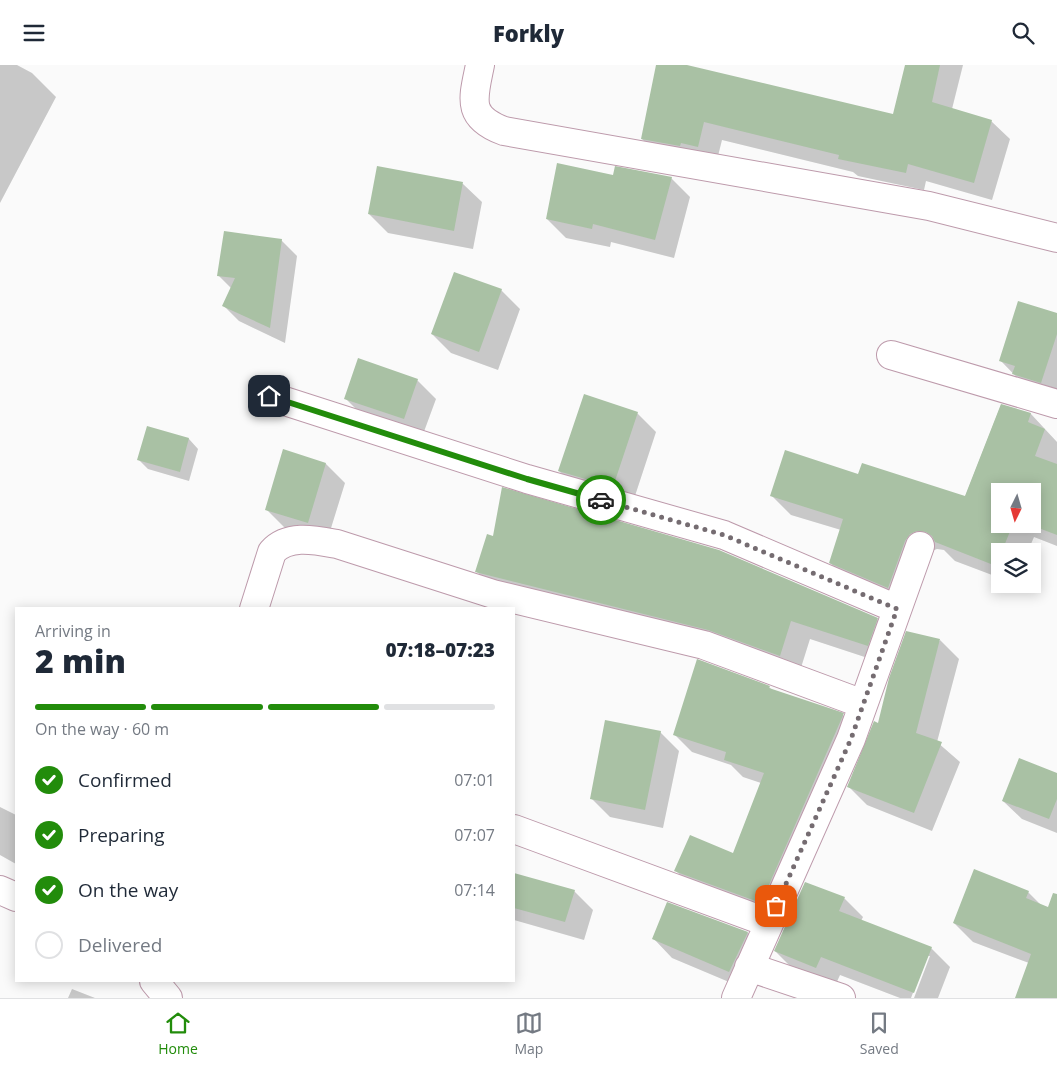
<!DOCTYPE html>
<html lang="en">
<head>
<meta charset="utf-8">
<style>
	:root { --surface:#fff; --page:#f6f6f7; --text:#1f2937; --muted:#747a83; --line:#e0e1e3; --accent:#228c0b }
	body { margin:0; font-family:"Open Sans",sans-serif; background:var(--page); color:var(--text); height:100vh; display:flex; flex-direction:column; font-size:19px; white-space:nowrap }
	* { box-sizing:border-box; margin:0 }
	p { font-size:16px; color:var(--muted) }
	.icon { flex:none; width:28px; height:28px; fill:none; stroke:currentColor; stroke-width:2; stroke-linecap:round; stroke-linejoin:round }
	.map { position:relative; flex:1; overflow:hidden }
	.sheet { position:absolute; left:15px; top:542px; width:500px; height:375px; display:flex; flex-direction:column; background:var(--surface); border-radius:0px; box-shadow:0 2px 12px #0003 }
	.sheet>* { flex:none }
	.needle { width:32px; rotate:185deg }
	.tools { position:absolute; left:991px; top:418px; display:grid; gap:10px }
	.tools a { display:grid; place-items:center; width:50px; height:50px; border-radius:0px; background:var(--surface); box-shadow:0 2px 12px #0003; font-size:25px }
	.pin { position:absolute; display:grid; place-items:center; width:42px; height:42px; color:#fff; margin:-21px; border-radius:10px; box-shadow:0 2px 8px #0006 }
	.courier { position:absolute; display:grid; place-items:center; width:50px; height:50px; margin:-25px; border:4px solid #228c0b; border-radius:50%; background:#fff; color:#222; box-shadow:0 1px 6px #0007 }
	.overview em { font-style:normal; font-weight:800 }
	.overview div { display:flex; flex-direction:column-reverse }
	.overview { display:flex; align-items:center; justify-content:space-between; height:85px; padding:0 20px }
	h1 { font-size:32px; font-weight:800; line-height:38px }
	.bar { display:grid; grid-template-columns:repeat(4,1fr); gap:8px 5px; align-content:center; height:60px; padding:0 20px }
	.bar i { height:6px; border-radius:4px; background:var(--line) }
	.bar .active { background:var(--accent) }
	.bar p { grid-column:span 4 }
	ol { padding:0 20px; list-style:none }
	li { display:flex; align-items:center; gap:15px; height:55px }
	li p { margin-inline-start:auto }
	li .icon { padding:5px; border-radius:50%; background:var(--accent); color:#fff; stroke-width:4 }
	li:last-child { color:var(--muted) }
	li i { width:28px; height:28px; border:2px solid var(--line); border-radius:50% }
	header { display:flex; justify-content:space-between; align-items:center; height:65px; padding:0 20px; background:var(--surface); font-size:22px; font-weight:800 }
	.tab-bar { display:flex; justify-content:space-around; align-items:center; height:70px; border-top:1px solid var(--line); background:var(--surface); font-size:14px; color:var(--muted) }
	.tab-bar a { display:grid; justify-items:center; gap:2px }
	.tab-bar .active { color:var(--accent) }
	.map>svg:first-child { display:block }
	.shadow { fill:#0003; fill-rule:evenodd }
	.building { fill:#a9c1a4 }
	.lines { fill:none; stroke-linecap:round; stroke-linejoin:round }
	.street-casing { stroke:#bd9aab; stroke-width:30 }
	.street { stroke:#fff; stroke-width:28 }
	.done { stroke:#756c71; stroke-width:5; stroke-dasharray:0 9 }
	.route { stroke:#228c0b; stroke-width:6 }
</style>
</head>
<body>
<header><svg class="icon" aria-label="menu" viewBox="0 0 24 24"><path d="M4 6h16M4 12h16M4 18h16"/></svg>Forkly<svg class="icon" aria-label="search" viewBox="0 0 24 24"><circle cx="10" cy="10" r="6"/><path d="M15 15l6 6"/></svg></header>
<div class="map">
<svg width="1057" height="933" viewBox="0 0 1057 933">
	<rect width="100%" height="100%" fill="#fafafa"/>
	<path class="shadow" d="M 0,0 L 17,0 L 32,8 L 56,32 L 0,138 Z
		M 658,0 L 680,0 L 894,51 L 906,0 L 963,0 L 952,44 L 991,56 L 1010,74 L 992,135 L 926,116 L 924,125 L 858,111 L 853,107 L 722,75 L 716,99 L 660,92 L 642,74 Z
		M 378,102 L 463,119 L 482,137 L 473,184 L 388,168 L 369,149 Z
		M 614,111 L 671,113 L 690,132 L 674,193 L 611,177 L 610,182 L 566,173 L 547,154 Z
		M 281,175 L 297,191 L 285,278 L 239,256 L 224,241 L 232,224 L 218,210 Z
		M 501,225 L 520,244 L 498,305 L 451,288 L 432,269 Z
		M 1057,249 L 1057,335 L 1032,328 L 1000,295 Z
		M 417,315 L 436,334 L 422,372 L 365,353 L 346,334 Z
		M 1001,340 L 1031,349 L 1057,377 L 1057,481 L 1034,472 L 1028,486 L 1000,486 L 1000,513 L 955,496 L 944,485 L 937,484 L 929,487 L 907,541 L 849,516 L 830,498 L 841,465 L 791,450 L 772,431 L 859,410 L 965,432 ZM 1000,426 L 1032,426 L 1032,459 L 1000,459 Z
		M 637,348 L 656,367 L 632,440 L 578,425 L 559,406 Z
		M 148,363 L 189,374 L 198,384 L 189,416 L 148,404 L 139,395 Z
		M 284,386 L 326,399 L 345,418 L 327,476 L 285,463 L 266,444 Z
		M 476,506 L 877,554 L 896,573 L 886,599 L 810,574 L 799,609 L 495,525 Z
		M 940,575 L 959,594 L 937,677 L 960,697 L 932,766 L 867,740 L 848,721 L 879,659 Z
		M 769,622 L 773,626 L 843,650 L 861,667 L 779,855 L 694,824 L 676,806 L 733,790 L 761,718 L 743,712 L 731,700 L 692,687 L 674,669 Z
		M 660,667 L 679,686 L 663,763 L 610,752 L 591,733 Z
		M 1057,710 L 1057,768 L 1022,754 L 1003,736 Z
		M 0,742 L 16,750 L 16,799 L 0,790 Z
		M 514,809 L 574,826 L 593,845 L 584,875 L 514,855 Z
		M 1028,827 L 1041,840 L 1057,846 L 1057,933 L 1016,933 L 1029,898 L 973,877 L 954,858 Z
		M 844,833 L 863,852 L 861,856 L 931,883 L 950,902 L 938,933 L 914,933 L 930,891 L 927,891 L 911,933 L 900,933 L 840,910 L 835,921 L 794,905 L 775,886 Z
		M 668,839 L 748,868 L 766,887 L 748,925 L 672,893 L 654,874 Z
		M 72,924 L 95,933 L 68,933 Z"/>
	<path class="building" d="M 656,0 L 687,0 L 893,49 L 905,0 L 940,0 L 932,37 L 992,55 L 974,118 L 908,99 L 906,108 L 838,94 L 839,90 L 704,57 L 698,82 L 681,78 L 680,81 L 641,74 Z
		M 557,98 L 613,110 L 615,101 L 672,112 L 655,175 L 593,159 L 592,164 L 546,154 Z
		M 377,101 L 463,117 L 454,166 L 368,149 Z
		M 224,166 L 282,174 L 270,263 L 222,241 L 235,213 L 217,211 Z
		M 454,207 L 502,224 L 479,287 L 431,269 Z
		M 1018,236 L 1057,248 L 1057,269 L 1041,318 L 1012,309 L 1015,301 L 999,296 Z
		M 358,293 L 418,314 L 404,354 L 344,334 Z
		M 584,329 L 638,347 L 613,422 L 558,406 Z
		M 1001,339 L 1031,348 L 1028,357 L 1045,364 L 1035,391 L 1057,399 L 1057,470 L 1028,459 L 1032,459 L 1032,426 L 1000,426 L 1000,459 L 1013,459 L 1002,486 L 1000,486 L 996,501 L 935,477 L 932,471 L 926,467 L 917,466 L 910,469 L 905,476 L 888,523 L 829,498 L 843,454 L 770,431 L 785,385 L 858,409 L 862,398 L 965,431 Z
		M 147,361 L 189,373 L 180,407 L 137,395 Z
		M 283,384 L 326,398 L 308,458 L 265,445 Z
		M 502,422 L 719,485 L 878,553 L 868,581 L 791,556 L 780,591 L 708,565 L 475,507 L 487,469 L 493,471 Z
		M 906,566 L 940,574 L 916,668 L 942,677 L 914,748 L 847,722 L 874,656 L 878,658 L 889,613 Z
		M 697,594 L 770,621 L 769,623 L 844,648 L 761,838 L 674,806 L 690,770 L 733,788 L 764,708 L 724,695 L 726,687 L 673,670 Z
		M 605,655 L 661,666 L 645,745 L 590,734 Z
		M 1019,693 L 1057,708 L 1057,734 L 1049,754 L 1002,736 Z
		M 974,804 L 1029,826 L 1026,833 L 1048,842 L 1053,828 L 1057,829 L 1057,933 L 1015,933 L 1031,889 L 953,858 Z
		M 514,808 L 575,825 L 565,857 L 514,843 Z
		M 805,817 L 845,832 L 839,846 L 932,882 L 914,928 L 821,892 L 816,903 L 774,886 Z
		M 667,837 L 748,867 L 729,907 L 652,874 Z"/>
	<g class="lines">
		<g class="street-casing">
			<path id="street" d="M 480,0 C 473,34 466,52 504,66 L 929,141 L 1057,173
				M 891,290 L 1057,339
				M 269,331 L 527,414 L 724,470 L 897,544
				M 254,544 L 272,487 C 288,469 315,475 337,479 L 493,529 L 704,580 L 863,639
				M 514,764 L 769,858
				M 0,825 L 16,832
				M 749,902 L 841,933
				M 154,916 L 168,933
				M 736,933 L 851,674 L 920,481"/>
		</g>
		<use href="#street" class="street"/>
	</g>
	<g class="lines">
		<path class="done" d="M 601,435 L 724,470 L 897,544 L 851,674 L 776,841"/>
		<path class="route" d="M 269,331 L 527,414 L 601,435"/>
	</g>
</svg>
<div class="tools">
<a><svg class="needle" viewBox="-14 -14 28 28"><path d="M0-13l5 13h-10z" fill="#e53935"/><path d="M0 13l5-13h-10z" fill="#747a83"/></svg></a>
<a><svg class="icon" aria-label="layers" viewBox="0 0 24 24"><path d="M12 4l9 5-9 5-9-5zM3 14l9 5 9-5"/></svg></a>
</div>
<div class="pin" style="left:776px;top:841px;background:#ea580c"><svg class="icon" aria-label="bag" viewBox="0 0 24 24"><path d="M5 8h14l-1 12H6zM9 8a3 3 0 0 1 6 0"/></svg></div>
<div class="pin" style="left:269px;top:331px;background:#1f2937"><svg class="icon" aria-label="home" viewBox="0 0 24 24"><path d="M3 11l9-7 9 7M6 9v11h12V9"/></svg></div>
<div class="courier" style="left:601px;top:435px"><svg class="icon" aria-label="car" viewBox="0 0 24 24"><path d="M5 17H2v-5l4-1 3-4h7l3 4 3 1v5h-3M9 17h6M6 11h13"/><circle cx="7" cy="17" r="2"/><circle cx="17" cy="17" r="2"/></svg></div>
<section class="sheet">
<div class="overview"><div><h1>2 min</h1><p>Arriving in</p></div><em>07:18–07:23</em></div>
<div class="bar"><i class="active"></i><i class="active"></i><i class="active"></i><i></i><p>On the way · 60 m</p></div>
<ol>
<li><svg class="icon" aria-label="check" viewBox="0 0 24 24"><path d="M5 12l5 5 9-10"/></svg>Confirmed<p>07:01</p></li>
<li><svg class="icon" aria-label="check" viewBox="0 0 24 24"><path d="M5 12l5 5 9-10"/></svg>Preparing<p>07:07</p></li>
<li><svg class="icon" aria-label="check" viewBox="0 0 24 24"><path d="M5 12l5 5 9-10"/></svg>On the way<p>07:14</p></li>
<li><i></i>Delivered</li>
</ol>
</section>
</div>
<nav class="tab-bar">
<a class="active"><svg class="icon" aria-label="home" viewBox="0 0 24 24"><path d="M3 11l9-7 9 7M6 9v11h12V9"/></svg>Home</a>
<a><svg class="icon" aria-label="map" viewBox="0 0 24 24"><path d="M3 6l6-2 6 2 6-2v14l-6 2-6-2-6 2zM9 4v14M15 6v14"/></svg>Map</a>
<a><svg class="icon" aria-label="saved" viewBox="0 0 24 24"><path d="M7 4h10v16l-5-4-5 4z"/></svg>Saved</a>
</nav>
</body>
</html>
